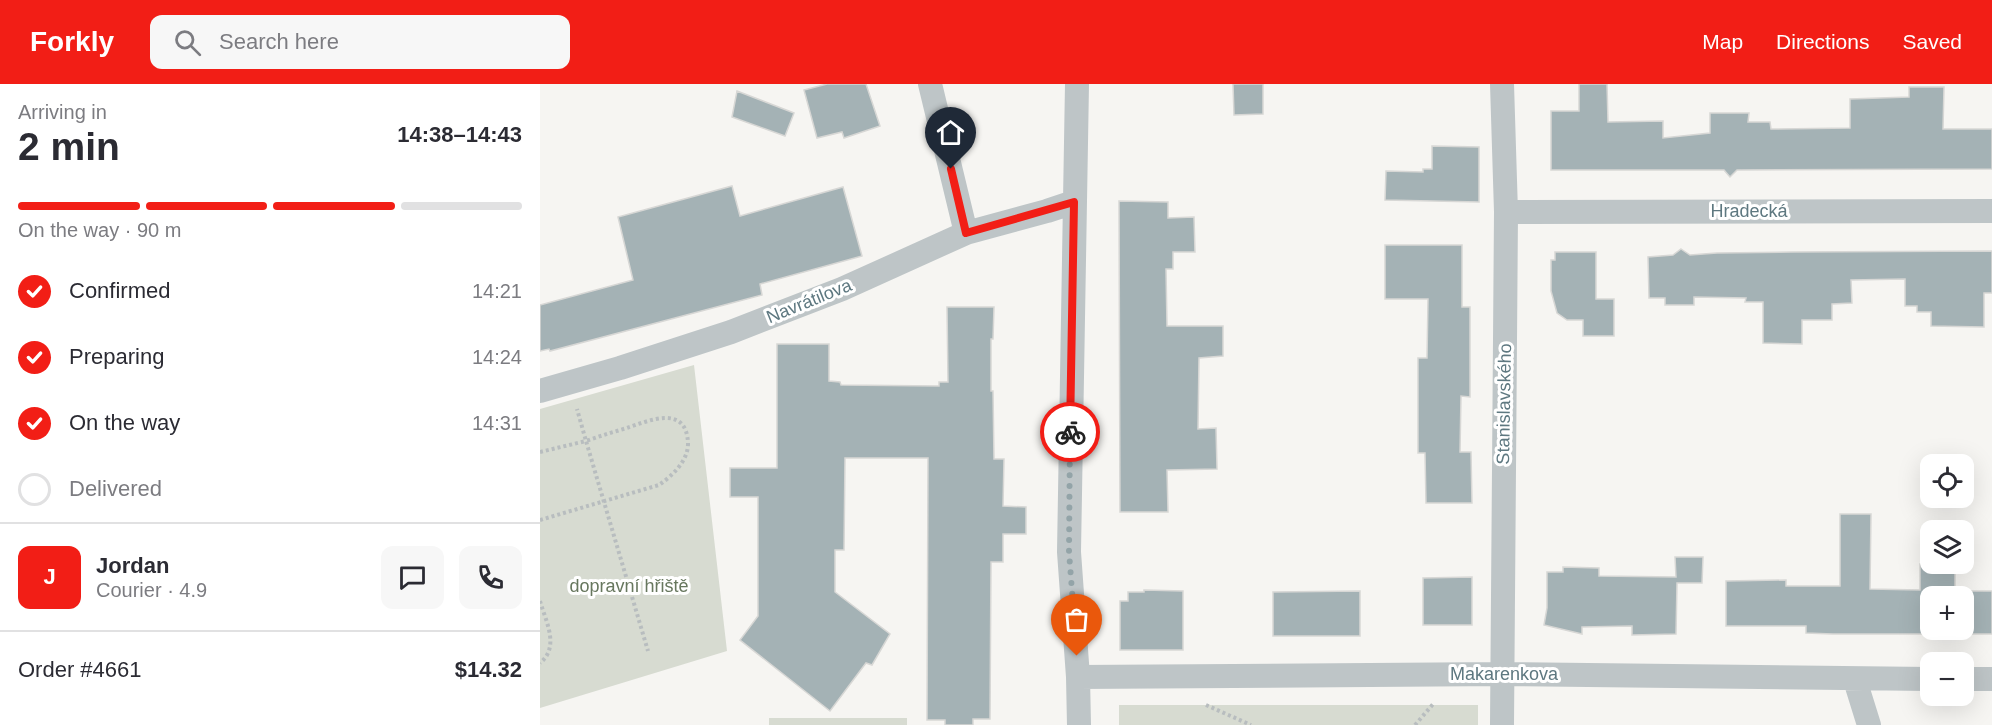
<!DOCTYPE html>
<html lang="en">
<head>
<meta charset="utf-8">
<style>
	:root { --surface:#fff; --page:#f7f7f7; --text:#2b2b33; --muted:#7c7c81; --line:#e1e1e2; --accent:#f21e16 }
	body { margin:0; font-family:Helvetica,sans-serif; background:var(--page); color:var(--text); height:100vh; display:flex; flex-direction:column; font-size:22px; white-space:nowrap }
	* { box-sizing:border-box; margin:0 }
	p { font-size:20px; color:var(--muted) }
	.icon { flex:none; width:33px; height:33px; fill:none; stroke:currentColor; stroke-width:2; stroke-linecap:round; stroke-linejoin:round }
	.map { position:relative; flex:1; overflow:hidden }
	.panel { display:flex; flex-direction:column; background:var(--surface); width:540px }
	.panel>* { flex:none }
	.buttons { position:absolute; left:1380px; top:370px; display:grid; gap:12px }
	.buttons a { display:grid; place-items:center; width:54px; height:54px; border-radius:12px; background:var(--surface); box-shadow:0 6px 24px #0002; font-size:30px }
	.pin { position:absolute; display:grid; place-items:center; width:51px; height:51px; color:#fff; margin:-62px -26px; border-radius:50% 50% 50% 0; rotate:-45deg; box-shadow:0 0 6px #0007 }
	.pin .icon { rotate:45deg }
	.courier { position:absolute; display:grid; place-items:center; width:60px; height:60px; margin:-30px; border:4px solid #f21e16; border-radius:50%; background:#fff; color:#222; box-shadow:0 2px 8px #0007 }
	.overview em { font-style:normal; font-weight:700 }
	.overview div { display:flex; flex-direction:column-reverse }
	.overview { display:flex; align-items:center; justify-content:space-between; height:102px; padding:0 18px }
	h1 { font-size:39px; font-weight:700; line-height:45px }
	.bar { display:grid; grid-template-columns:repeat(4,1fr); gap:9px 6px; align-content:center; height:72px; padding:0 18px }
	.bar i { height:8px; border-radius:4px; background:var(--line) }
	.bar .active { background:var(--accent) }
	.bar p { grid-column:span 4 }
	.line { display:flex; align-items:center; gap:15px; padding:0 18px; border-top:2px solid var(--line) }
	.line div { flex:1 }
	.round { display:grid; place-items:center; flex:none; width:63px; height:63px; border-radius:12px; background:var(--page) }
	ol { padding:0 18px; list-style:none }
	li { display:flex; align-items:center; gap:18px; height:66px }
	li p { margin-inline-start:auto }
	li .icon { padding:6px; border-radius:50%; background:var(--accent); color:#fff; stroke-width:4 }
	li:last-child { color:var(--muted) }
	li i { width:33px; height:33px; border:3px solid var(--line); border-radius:50% }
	header { display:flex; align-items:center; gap:36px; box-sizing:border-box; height:84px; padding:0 30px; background:var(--accent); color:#fff }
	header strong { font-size:28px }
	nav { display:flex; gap:33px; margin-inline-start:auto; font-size:21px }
	.search { width:420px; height:54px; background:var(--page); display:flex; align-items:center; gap:15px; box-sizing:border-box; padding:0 21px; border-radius:12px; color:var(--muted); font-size:22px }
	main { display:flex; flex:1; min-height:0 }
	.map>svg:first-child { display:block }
	.green { fill:#d7dbd1 }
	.building { fill:#a4b2b5; stroke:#d7d7d5; stroke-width:1.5; fill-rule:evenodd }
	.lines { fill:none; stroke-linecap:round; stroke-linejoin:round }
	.path { stroke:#b8bdbf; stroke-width:4; stroke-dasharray:3 3; stroke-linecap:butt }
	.minor { stroke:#bec5c7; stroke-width:24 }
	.done { stroke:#93a4a8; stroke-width:6; stroke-dasharray:0 10.8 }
	.route { stroke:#f21e16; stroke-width:8 }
	.labels { text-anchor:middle; stroke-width:6; stroke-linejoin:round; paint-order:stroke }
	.street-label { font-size:18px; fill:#5e7880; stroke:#fff }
	.park-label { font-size:18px; fill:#67775e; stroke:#fff }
</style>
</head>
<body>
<header>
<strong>Forkly</strong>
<div class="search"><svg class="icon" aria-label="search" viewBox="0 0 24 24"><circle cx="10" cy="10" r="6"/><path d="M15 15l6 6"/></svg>Search here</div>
<nav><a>Map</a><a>Directions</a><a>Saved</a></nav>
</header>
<main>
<section class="panel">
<div class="overview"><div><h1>2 min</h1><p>Arriving in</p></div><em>14:38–14:43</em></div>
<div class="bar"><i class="active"></i><i class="active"></i><i class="active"></i><i></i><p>On the way · 90 m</p></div>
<ol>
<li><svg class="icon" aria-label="check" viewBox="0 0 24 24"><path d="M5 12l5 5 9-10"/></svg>Confirmed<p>14:21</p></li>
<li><svg class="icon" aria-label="check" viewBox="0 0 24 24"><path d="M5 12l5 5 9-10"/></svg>Preparing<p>14:24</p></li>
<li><svg class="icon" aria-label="check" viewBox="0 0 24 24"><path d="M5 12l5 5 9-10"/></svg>On the way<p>14:31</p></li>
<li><i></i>Delivered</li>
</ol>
<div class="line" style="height:108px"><b class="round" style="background:var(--accent);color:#fff">J</b><div><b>Jordan</b><p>Courier · 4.9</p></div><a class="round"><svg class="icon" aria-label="chat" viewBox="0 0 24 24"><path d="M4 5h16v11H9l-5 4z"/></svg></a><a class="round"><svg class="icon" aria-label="phone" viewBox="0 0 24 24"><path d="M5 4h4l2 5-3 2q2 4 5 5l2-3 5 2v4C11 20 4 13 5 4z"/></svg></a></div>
<div class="line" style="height:78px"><div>Order #4661</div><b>$14.32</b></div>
</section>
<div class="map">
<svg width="1452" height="641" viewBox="0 0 1452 641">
	<rect width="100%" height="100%" fill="#f6f5f2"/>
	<path class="green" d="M 154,281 L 187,567 L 0,624 L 0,325 Z
		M 579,621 L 938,621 L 938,641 L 579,641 Z
		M 229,634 L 367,634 L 367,641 L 229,641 Z"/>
	<path class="building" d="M 287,0 L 326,0 L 340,42 L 304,54 L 302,48 L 277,54 L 264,6 Z
		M 693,0 L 723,0 L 723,30 L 694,31 Z
		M 1039,0 L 1067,0 L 1068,38 L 1123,37 L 1123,54 L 1170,49 L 1170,29 L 1209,29 L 1208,38 L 1230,38 L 1231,45 L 1310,44 L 1310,15 L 1369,13 L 1369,3 L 1404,3 L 1403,45 L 1452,45 L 1452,85 L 1197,86 L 1190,93 L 1184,86 L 1011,86 L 1011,27 L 1039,27 Z
		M 197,7 L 254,29 L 245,52 L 192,33 Z
		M 892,62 L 939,63 L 939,118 L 845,116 L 846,87 L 883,88 L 883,85 L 892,85 Z
		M 192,102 L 200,132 L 303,103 L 322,172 L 220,200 L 222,211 L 10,267 L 9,265 L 0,267 L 0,221 L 93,196 L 78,133 Z
		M 579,117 L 628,118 L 628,134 L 654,133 L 655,168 L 633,168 L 633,185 L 626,185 L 627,242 L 683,242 L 683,272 L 659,274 L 658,345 L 676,344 L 677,385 L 627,386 L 628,428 L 580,428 Z
		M 845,161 L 922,161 L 922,223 L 930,223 L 930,313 L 921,312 L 920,368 L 931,368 L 932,419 L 886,419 L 885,369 L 878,369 L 878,274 L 887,274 L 888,215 L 845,215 Z
		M 1141,165 L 1150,171 L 1177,169 L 1252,168 L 1452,167 L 1452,209 L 1444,209 L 1444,243 L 1391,242 L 1391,228 L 1377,228 L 1377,222 L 1365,222 L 1365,195 L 1311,196 L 1312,219 L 1292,220 L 1292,236 L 1262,236 L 1262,260 L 1223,259 L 1223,218 L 1205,218 L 1206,214 L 1154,213 L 1154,221 L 1125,221 L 1125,214 L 1109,214 L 1108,173 L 1133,171 Z
		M 1015,168 L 1056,168 L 1056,215 L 1074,215 L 1074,252 L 1043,252 L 1043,236 L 1027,236 L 1017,229 L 1011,207 L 1011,176 L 1015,176 Z
		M 407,223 L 454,223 L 453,255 L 451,255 L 451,307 L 453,307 L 454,375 L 464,375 L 463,422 L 486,423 L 486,450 L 463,450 L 463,478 L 451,478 L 450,635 L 433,635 L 433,641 L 405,641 L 405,636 L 387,636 L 388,374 L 305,374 L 304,466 L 295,466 L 295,508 L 350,550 L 332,581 L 326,579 L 290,627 L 200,556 L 218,532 L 218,413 L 190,413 L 190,384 L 237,384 L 237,260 L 289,260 L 289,297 L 300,298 L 301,301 L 399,302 L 399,298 L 408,298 Z
		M 1300,430 L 1331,430 L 1330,505 L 1380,506 L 1380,480 L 1415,480 L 1415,507 L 1452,507 L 1452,550 L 1293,550 L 1266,549 L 1266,542 L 1186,542 L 1186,497 L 1246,496 L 1246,502 L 1300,502 ZM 1390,513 L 1424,513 L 1424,546 L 1390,546 Z
		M 1135,473 L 1163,473 L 1162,499 L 1137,499 L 1136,550 L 1092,551 L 1092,542 L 1042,543 L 1042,550 L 1004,541 L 1007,524 L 1007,488 L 1023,488 L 1023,483 L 1059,484 L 1059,492 L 1136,493 Z
		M 932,493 L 932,541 L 883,541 L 883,494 Z
		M 604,506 L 643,507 L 643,566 L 580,566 L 580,517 L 588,517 L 588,508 L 604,508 Z
		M 820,507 L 820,552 L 733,552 L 733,508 Z"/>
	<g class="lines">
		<path class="path" d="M 0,368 L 46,357 L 108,567
			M 0,436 L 119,401 C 132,392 148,377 148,360 C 147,320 110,336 87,344 C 73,348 60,352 46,357 L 37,325
			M 0,517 C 6,538 20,563 0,579
			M 666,621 L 711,641
			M 875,641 L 894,619"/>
		<path class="minor" d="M 390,0 L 426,149
			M 537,0 L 529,468 L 538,593 L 539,641
			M 962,0 L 966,128 L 962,641
			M 966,128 L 1452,127
			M 0,307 L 80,284 L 191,248 L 302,205 L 426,149 L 507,127 L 534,118
			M 538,593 L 962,590 L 1390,595
			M 1424,595 L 1452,595
			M 1315,596 L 1329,641"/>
	</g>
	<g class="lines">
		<path class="done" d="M 530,348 L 529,468 L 537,572"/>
		<path class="route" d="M 411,85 L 426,149 L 534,118 L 530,348"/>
	</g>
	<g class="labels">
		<g class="street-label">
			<text x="1209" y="133">Hradecká</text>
			<text transform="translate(269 217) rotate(-22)" y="6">Navrátilova</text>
			<text transform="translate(964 320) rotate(-89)" y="6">Stanislavského</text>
			<text x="964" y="596">Makarenkova</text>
		</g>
		<g class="park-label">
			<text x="89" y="508">dopravní hřiště</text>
		</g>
	</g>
</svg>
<div class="buttons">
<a><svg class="icon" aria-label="locate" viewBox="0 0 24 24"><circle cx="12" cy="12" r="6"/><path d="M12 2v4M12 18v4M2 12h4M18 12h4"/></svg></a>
<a><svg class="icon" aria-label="layers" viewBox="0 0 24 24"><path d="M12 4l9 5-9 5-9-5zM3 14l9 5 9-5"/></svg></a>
<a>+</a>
<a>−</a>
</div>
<div class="pin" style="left:537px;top:572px;background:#ea580c"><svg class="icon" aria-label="bag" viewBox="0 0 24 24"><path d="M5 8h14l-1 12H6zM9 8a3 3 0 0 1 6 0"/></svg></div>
<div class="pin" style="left:411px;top:85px;background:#1f2937"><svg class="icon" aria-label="home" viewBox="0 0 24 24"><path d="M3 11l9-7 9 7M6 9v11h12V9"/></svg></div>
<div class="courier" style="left:530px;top:348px"><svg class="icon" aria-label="bike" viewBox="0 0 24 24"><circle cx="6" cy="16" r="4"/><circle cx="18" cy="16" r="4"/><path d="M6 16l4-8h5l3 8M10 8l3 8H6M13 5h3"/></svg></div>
</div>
</main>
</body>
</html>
